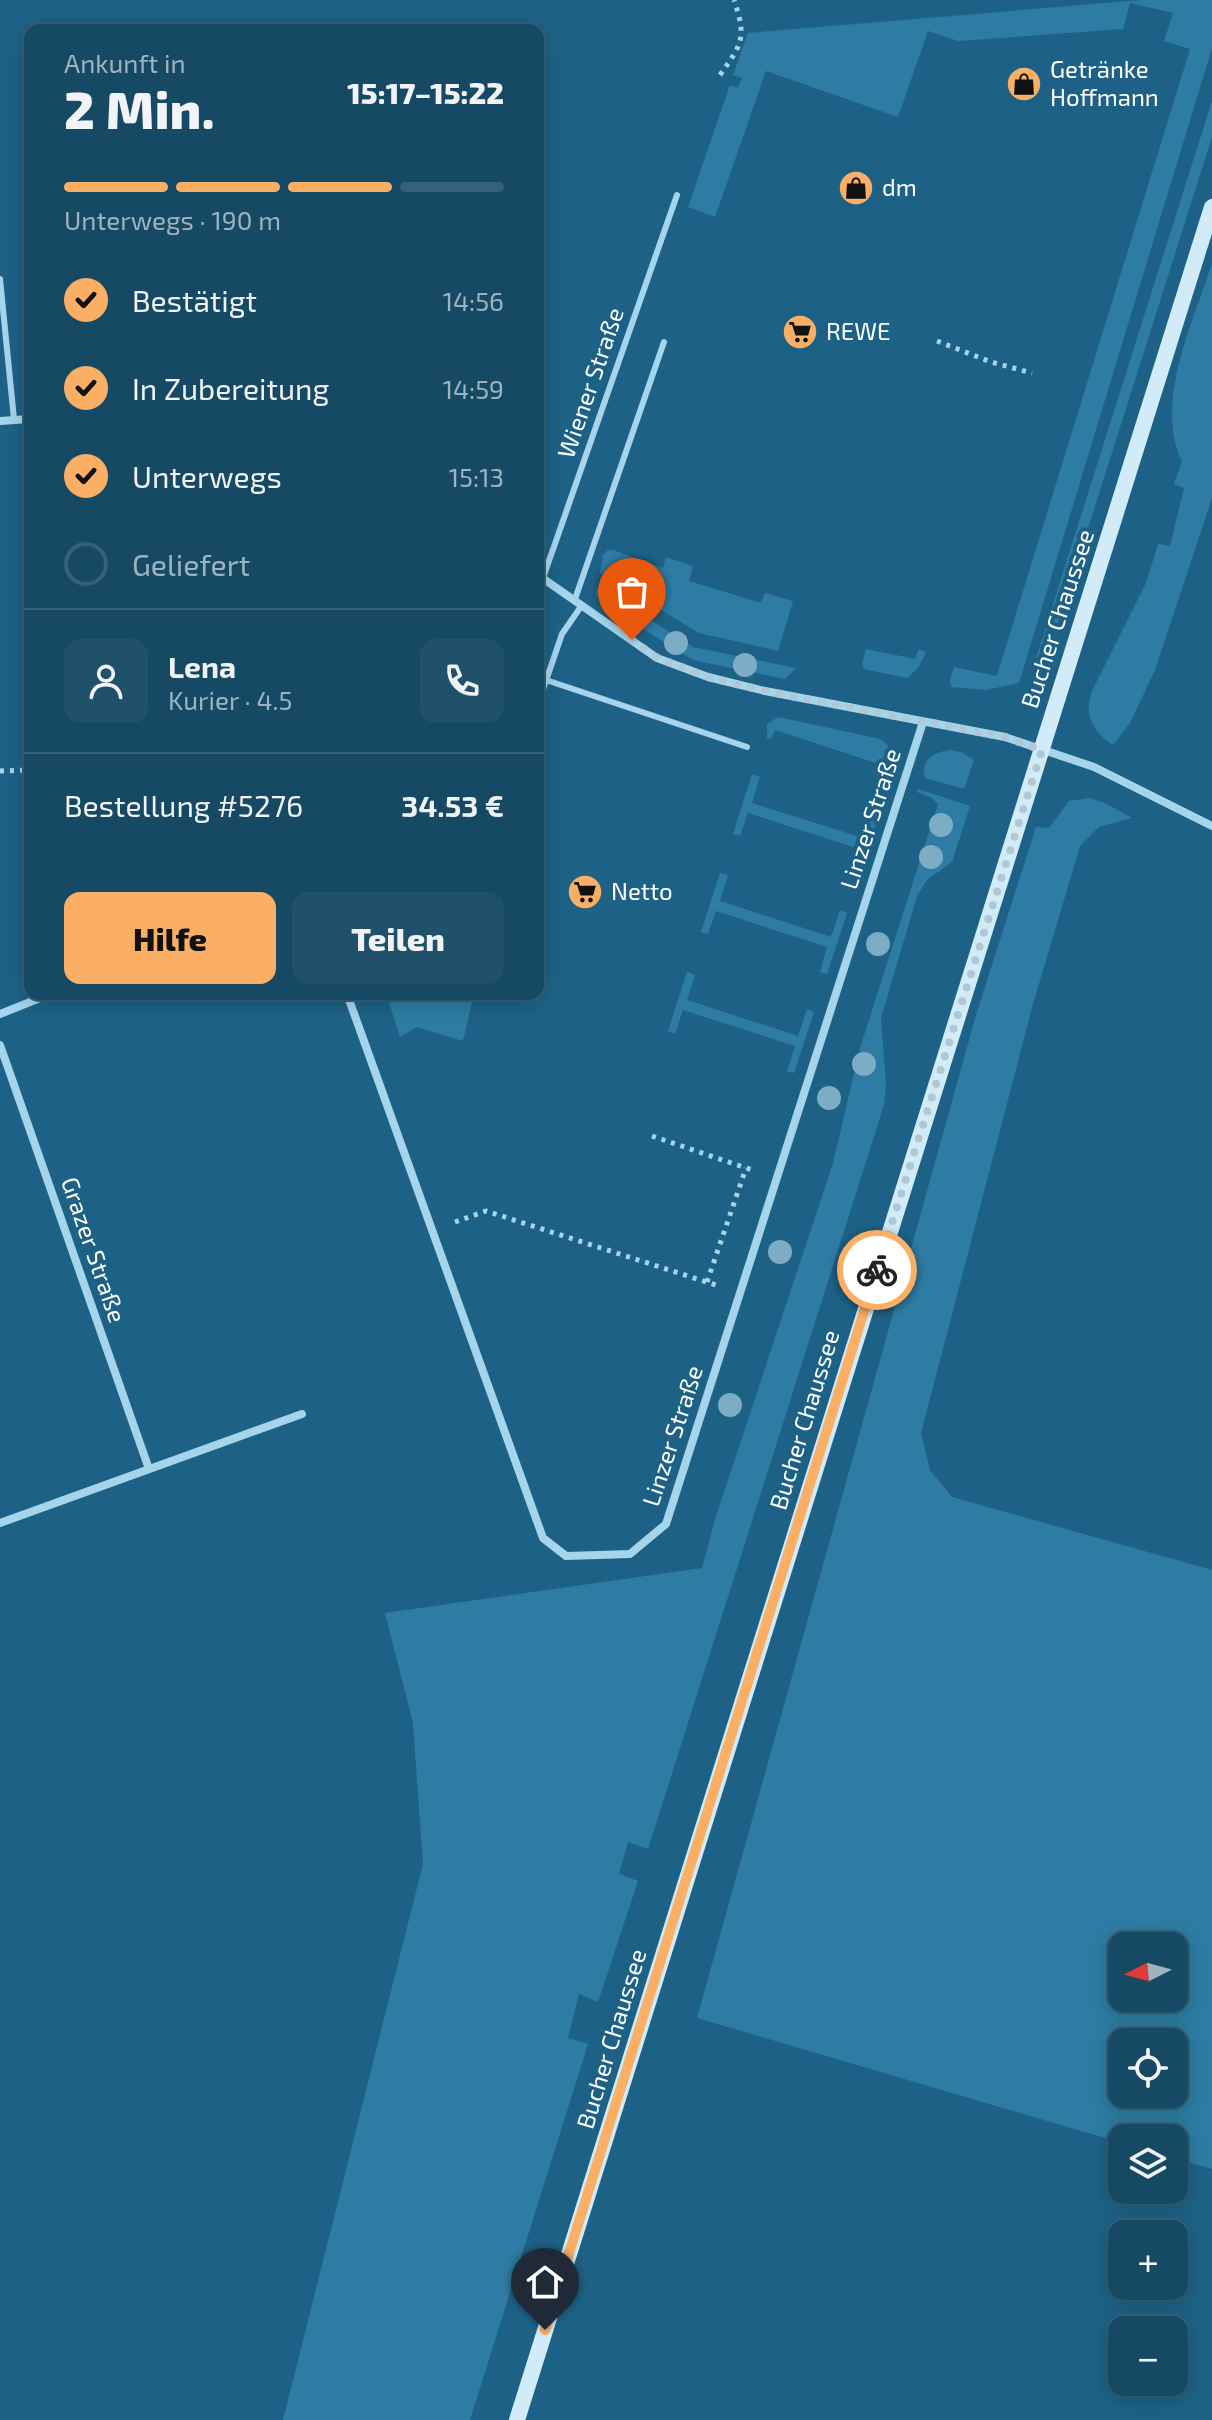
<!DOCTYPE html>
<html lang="de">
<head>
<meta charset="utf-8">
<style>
	:root { --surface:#164a64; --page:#1f516a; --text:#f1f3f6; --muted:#9eb3bf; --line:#356278; --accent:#faaf65 }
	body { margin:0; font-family:"Exo 2",sans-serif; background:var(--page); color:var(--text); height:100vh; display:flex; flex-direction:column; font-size:30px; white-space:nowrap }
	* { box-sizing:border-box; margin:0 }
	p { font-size:26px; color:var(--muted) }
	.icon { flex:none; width:44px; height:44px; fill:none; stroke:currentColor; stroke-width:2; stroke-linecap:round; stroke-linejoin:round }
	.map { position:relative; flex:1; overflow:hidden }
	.details { position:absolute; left:24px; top:24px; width:520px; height:976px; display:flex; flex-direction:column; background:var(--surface); border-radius:16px; box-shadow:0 4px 20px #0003,0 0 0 2px var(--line) }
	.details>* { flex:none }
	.needle { width:52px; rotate:264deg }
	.buttons { position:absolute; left:1108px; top:1932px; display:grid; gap:16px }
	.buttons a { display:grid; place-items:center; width:80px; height:80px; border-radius:16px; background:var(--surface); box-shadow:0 4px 20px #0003,0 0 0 2px var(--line); font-size:40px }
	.pin { position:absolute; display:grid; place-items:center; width:68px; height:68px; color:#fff; margin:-82px -34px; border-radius:50% 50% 50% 0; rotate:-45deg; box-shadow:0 0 8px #0007 }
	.pin .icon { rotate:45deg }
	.courier { position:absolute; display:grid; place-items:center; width:80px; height:80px; margin:-40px; border:6px solid #faaf65; border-radius:50%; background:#fff; color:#222; box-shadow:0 2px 10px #0007 }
	.summary em { font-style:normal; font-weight:800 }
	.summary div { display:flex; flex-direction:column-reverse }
	.summary { display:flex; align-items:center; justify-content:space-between; height:136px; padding:0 40px }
	h1 { font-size:52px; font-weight:800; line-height:60px }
	.bar { display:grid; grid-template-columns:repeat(4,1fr); gap:12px 8px; align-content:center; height:96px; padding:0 40px }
	.bar i { height:10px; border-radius:6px; background:var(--line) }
	.bar .selected { background:var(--accent) }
	.bar p { grid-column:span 4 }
	.line { display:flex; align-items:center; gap:20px; padding:0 40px; border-top:2px solid var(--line) }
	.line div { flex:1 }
	.round { display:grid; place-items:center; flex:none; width:84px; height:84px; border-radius:16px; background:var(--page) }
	ol { padding:0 40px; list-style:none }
	li { display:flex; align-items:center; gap:24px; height:88px }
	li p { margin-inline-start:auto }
	li .icon { padding:8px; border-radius:50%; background:var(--accent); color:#111; stroke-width:4 }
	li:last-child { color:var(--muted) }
	li i { width:44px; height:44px; border:4px solid var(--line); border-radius:50% }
	.action { display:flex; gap:16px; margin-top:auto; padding:16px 40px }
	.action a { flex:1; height:92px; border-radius:16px; background:var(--accent); color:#111; font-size:32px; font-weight:800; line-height:92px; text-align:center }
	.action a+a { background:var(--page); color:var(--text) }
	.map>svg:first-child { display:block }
	.green { fill:#2e7ca3; fill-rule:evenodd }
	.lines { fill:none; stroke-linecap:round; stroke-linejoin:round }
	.path { stroke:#a6d4eb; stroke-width:5; stroke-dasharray:4 6; stroke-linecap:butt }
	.lane { stroke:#a6d4eb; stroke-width:6 }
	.street { stroke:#a6d4eb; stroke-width:8 }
	.secondary { stroke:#d2ebf8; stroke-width:16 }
	.tree { fill:#7dacc5 }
	.done { stroke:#b0c8d5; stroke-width:8; stroke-dasharray:0 14.4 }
	.route { stroke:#faaf65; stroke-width:10 }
	.labels { text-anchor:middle; stroke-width:8; stroke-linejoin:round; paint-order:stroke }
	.poi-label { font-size:24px; fill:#fff; stroke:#1d6286; text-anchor:start }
	.street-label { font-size:24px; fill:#fff; stroke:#1d6286 }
</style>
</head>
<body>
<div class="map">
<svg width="1212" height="2420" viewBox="0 0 1212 2420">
	<rect width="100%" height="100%" fill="#1d6286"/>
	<path class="green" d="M 1142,0 L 1212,0 L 1212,48 L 1019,683 L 986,690 L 951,687 L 950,679 L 954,667 L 996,676 L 999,669 L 1190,49 L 1164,41 L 1173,13 L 1130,3 L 1123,29 L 958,41 L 928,31 L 898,117 L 766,71 L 715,217 L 688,207 L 730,85 L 738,88 L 742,78 L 733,75 L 748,33 Z
		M 1212,101 L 1212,137 L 1046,661 L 1036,658 Z
		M 1212,263 L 1212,498 L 1155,670 L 1130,723 L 1113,745 C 1092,731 1085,717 1091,693 L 1146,583 L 1158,544 L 1170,546 L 1184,488 L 1174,484 L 1182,461 C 1153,404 1194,320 1212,263 Z
		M 608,550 L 613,550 L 663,568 L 666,557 L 693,566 L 689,581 L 761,603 L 765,593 L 793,601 L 778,651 L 699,633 L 600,573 L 603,555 Z
		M 597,586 L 693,647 L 796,668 L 785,679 L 693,660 L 624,617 L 596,596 Z
		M 866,649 L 915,659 L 919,649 L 926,652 L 918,668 L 907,678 L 864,669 L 862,664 Z
		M 778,717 L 880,739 C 893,747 897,760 891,774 L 879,776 L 873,772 L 876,763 L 775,730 L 771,739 L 767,738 L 767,724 Z
		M 950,750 L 961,752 L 974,760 L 964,789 L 925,778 C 920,760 934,752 950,750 Z
		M 752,774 L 760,777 L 752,803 L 863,838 L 872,812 L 879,814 L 859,876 L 852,874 L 859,849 L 748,813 L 740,836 L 733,834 Z
		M 918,789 L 970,806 L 952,862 L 927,880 L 917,896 L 881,1018 L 886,1085 L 884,1105 L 648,1849 L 628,1842 L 619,1874 L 638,1881 L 598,2002 L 579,1994 L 568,2038 L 588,2044 L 470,2420 L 283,2420 L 423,1864 L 413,1723 L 385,1613 L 702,1568 L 716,1516 L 833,1163 L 860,1048 L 938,804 L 932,798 L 917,792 Z
		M 1090,798 L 1107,804 L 1132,818 L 1099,827 L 1080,846 L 1033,1004 L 921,1433 L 930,1470 L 952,1497 L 1212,1570 L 1212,2169 L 1174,2158 L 1174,2138 L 1122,2138 L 1122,2143 L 697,2018 L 976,1015 L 1036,827 L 1049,828 L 1069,801 ZM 1122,1946 L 1174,1946 L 1174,1998 L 1122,1998 ZM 1122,2042 L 1174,2042 L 1174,2094 L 1122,2094 Z
		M 720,873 L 728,875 L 720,901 L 831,937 L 840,910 L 847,913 L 827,974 L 820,972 L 827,947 L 716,911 L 708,934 L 701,932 Z
		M 687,972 L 695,975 L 687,1000 L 798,1036 L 807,1009 L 814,1012 L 794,1073 L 787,1071 L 795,1046 L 683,1010 L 675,1034 L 668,1031 Z
		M 386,994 L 474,994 L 463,1041 L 417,1027 L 400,1037 Z"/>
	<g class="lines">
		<path class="path" d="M 720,75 C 742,44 747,38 734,0
			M 937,341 L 991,362 L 1032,373
			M 0,771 L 30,770
			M 501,994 L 504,1000
			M 652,1136 L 755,1171
			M 455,1222 L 486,1211 L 719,1286
			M 707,1282 L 746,1168"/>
		<path class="lane" d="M 0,279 L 14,419
			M 543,578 L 677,195
			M 575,599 L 664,342
			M 546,680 L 747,747
			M 538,704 L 562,634 L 582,605"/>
		<path class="street" d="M 0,421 L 30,419
			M 538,575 L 657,658 L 708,677 L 765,691 L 1005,737 L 1094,767 L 1212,826
			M 347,994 L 543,1538 L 566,1556 L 630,1554 L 666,1524 L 923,722
			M 0,1014 L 50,994
			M 0,1045 L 149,1469
			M 0,1523 L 302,1414"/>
		<path class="secondary" d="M 517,2420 L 1212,207"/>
	</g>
	<g class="tree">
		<circle cx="612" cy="600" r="12"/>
		<circle cx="676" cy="643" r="12"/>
		<circle cx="745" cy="665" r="12"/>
		<circle cx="941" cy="825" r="12"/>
		<circle cx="931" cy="857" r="12"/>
		<circle cx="878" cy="944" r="12"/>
		<circle cx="864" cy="1064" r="12"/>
		<circle cx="829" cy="1098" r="12"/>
		<circle cx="780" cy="1252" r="12"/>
		<circle cx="730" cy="1405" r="12"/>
	</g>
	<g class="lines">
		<path class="done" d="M 632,640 L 657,658 L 708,677 L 765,691 L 1005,737 L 1042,750 L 877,1270"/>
		<path class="route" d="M 545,2330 L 877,1270"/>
	</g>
	<defs>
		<g id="shop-disc" transform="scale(1.8)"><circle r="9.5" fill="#faaf65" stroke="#1d6286"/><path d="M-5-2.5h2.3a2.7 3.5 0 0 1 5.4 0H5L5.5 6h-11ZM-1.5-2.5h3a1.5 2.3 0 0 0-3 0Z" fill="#111"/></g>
		<g id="supermarket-disc" transform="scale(1.8)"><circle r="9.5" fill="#faaf65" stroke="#1d6286"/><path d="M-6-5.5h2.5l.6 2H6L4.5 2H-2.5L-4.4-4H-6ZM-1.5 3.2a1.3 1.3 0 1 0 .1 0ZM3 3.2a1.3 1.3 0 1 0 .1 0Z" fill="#111"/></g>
	</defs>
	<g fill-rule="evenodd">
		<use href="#shop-disc" x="1024" y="84"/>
		<use href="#shop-disc" x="856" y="188"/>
		<use href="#supermarket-disc" x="800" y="332"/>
		<use href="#supermarket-disc" x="585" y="892"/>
	</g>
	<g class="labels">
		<g class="poi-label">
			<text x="1050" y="78">Getränke<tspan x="1050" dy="28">Hoffmann</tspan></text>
			<text x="882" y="196">dm</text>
			<text x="826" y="340">REWE</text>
			<text x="611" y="900">Netto</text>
		</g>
		<g class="street-label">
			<text transform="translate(591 383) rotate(-71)" y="8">Wiener Straße</text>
			<text transform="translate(1058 619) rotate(-72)" y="8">Bucher Chaussee</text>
			<text transform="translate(871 819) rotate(-72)" y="8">Linzer Straße</text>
			<text transform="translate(93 1250) rotate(71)" y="8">Grazer Straße</text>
			<text transform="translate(805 1420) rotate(-73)" y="8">Bucher Chaussee</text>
			<text transform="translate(673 1436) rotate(-72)" y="8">Linzer Straße</text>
			<text transform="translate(612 2039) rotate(-73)" y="8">Bucher Chaussee</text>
		</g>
	</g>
</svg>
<div class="buttons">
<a><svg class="needle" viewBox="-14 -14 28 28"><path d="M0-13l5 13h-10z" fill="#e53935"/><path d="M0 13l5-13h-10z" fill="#9eb3bf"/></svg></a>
<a><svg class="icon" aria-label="locate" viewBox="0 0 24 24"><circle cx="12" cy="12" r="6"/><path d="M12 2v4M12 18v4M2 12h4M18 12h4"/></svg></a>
<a><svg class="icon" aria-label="layers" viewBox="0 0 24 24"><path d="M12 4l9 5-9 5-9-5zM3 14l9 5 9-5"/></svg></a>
<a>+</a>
<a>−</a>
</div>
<div class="pin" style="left:632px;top:640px;background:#ea580c"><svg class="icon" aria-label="bag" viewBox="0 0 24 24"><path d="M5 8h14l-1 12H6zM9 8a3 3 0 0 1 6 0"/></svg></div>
<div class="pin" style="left:545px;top:2330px;background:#1f2937"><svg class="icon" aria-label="home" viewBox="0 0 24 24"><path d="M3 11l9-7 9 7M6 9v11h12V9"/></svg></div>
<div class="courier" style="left:877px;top:1270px"><svg class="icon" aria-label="bike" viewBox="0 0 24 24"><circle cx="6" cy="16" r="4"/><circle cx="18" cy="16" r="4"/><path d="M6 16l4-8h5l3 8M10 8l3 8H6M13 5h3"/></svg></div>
<section class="details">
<div class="summary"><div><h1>2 Min.</h1><p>Ankunft in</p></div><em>15:17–15:22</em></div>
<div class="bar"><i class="selected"></i><i class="selected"></i><i class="selected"></i><i></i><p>Unterwegs · 190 m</p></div>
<ol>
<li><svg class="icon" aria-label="check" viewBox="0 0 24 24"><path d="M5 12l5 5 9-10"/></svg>Bestätigt<p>14:56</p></li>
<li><svg class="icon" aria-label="check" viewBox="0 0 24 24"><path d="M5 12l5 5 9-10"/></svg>In Zubereitung<p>14:59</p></li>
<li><svg class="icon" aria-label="check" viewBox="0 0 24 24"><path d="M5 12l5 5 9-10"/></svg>Unterwegs<p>15:13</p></li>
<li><i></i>Geliefert</li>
</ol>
<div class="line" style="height:144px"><a class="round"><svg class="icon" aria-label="person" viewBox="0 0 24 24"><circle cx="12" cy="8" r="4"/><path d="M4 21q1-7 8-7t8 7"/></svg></a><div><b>Lena</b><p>Kurier · 4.5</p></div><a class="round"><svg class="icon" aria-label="phone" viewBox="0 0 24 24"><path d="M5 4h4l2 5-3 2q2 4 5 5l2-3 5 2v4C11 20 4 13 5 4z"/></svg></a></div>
<div class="line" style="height:104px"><div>Bestellung #5276</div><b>34.53 €</b></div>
<div class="action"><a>Hilfe</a><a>Teilen</a></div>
</section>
</div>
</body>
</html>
